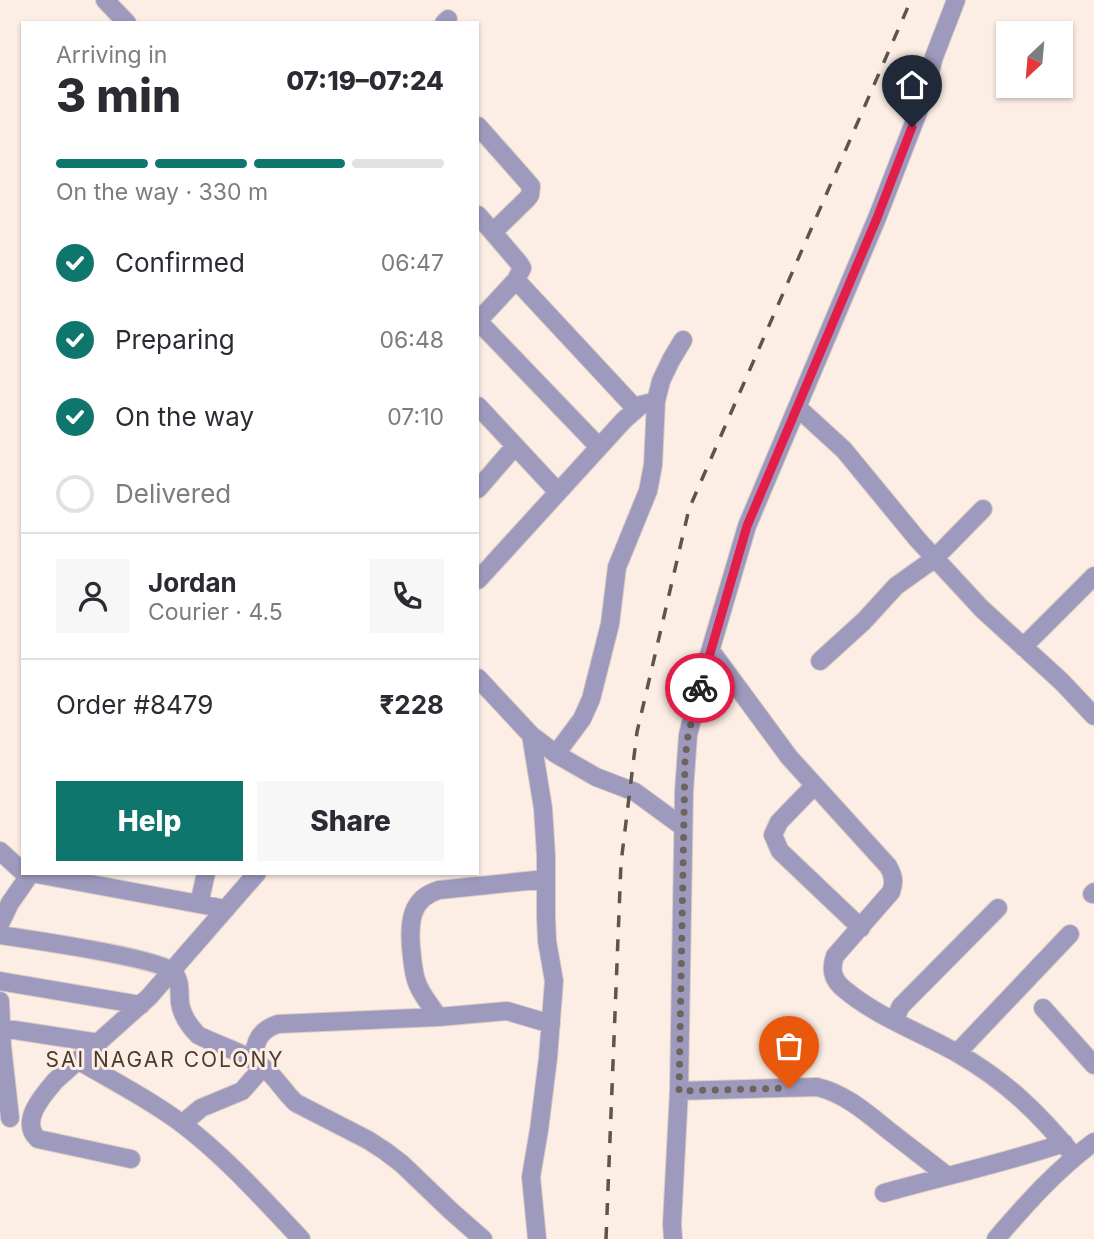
<!DOCTYPE html>
<html lang="en">
<head>
<meta charset="utf-8">
<style>
	:root { --surface:#fff; --page:#f7f7f7; --text:#2b2b33; --muted:#7c7c81; --line:#e1e1e2; --accent:#0f766e }
	body { margin:0; font-family:Inter,sans-serif; background:var(--page); color:var(--text); height:100vh; display:flex; flex-direction:column; font-size:26px; white-space:nowrap }
	* { box-sizing:border-box; margin:0 }
	p { font-size:23px; color:var(--muted) }
	.icon { flex:none; width:38px; height:38px; fill:none; stroke:currentColor; stroke-width:2; stroke-linecap:round; stroke-linejoin:round }
	.map { position:relative; flex:1; overflow:hidden }
	.drawer { position:absolute; left:21px; top:21px; width:458px; height:854px; display:flex; flex-direction:column; background:var(--surface); border-radius:0px; box-shadow:0 2px 5px #0004 }
	.drawer>* { flex:none }
	.needle { width:46px; rotate:206deg }
	.buttons { position:absolute; left:996px; top:21px; display:grid; gap:14px }
	.buttons a { display:grid; place-items:center; width:77px; height:77px; border-radius:0px; background:var(--surface); box-shadow:0 2px 5px #0004; font-size:35px }
	.pin { position:absolute; display:grid; place-items:center; width:60px; height:60px; color:#fff; margin:-72px -30px; border-radius:50% 50% 50% 0; rotate:-45deg; box-shadow:0 0 7px #0007 }
	.pin .icon { rotate:45deg }
	.courier { position:absolute; display:grid; place-items:center; width:70px; height:70px; margin:-35px; border:5px solid #e11d48; border-radius:50%; background:#fff; color:#222; box-shadow:0 2px 9px #0007 }
	.headline em { font-style:normal; font-weight:800 }
	.headline div { display:flex; flex-direction:column-reverse }
	.headline { display:flex; align-items:center; justify-content:space-between; height:119px; padding:0 35px }
	h1 { font-size:46px; font-weight:800; line-height:52px }
	.bar { display:grid; grid-template-columns:repeat(4,1fr); gap:10px 7px; align-content:center; height:84px; padding:0 35px }
	.bar i { height:9px; border-radius:5px; background:var(--line) }
	.bar .selected { background:var(--accent) }
	.bar p { grid-column:span 4 }
	.line { display:flex; align-items:center; gap:18px; padding:0 35px; border-top:2px solid var(--line) }
	.line div { flex:1 }
	.round { display:grid; place-items:center; flex:none; width:74px; height:74px; border-radius:0px; background:var(--page) }
	ol { padding:0 35px; list-style:none }
	li { display:flex; align-items:center; gap:21px; height:77px }
	li p { margin-inline-start:auto }
	li .icon { padding:7px; border-radius:50%; background:var(--accent); color:#fff; stroke-width:4 }
	li:last-child { color:var(--muted) }
	li i { width:38px; height:38px; border:4px solid var(--line); border-radius:50% }
	.cta { display:flex; gap:14px; margin-top:auto; padding:14px 35px }
	.cta a { flex:1; height:80px; border-radius:0px; background:var(--accent); color:#fff; font-size:28px; font-weight:800; line-height:80px; text-align:center }
	.cta a+a { background:var(--page); color:var(--text) }
	.map>svg:first-child { display:block }
	.lines { fill:none; stroke-linecap:round; stroke-linejoin:round }
	.minor-casing { stroke:#d9ccc4; stroke-width:20 }
	.minor { stroke:#9e9abe; stroke-width:18 }
	.rail { stroke:#5e544e; stroke-width:3.5; stroke-dasharray:12 12; stroke-linecap:butt }
	.done { stroke:#6e645e; stroke-width:7; stroke-dasharray:0 12.6 }
	.route { stroke:#e11d48; stroke-width:9 }
	.labels { text-anchor:middle; stroke-width:6; stroke-linejoin:round; paint-order:stroke }
	.neighbourhood-label { font-size:21px; letter-spacing:2px; fill:#4c3a2e; stroke:#fceee5 }
</style>
</head>
<body>
<div class="map">
<svg width="1094" height="1239" viewBox="0 0 1094 1239">
	<rect width="100%" height="100%" fill="#fceee5"/>
	<g class="lines">
		<g class="minor-casing">
			<path id="minor" d="M 105,0 L 127,23
				M 444,23 L 448,19
				M 478,126 L 531,186 L 530,195 L 527,199 L 493,232
				M 478,215 L 519,263 L 522,268 L 516,280 L 478,321
				M 516,280 L 636,409
				M 478,321 L 599,447
				M 478,406 L 558,492
				M 797,407 L 844,450 L 918,540 L 982,609 L 1062,682 L 1094,716
				M 478,489 L 515,446
				M 478,580 L 624,420 L 641,405 L 656,401
				M 1023,647 L 1094,576
				M 711,651 L 789,757 L 888,866 C 893,875 895,881 891,892 L 835,956 C 830,970 833,980 844,989 C 877,1017 920,1032 957,1053 C 1006,1081 1039,1113 1074,1156
				M 820,661 L 864,621 L 896,586 L 934,559 L 983,509
				M 478,678 L 531,735 L 556,754 L 596,777 L 635,792 L 683,827
				M 531,735 L 543,808 L 546,856 L 546,916 L 547,941 L 554,981 L 548,1058 L 539,1130 L 531,1177 L 537,1239
				M 556,754 L 582,719 L 591,699 L 610,624 L 617,567 L 648,491 L 653,465 L 656,401 L 661,381 L 671,360 L 683,340
				M 814,786 L 779,822 L 773,835 L 780,851 L 861,928
				M 0,851 L 23,872
				M 31,873 L 226,909
				M 1092,894 L 1094,892
				M 199,904 L 206,873
				M 0,924 L 10,903 L 31,873
				M 0,935 C 27,939 160,958 173,972 C 181,980 179,992 180,1003 C 182,1015 189,1026 198,1035 C 219,1046 244,1052 263,1067 C 276,1077 284,1092 296,1103 L 368,1140 L 385,1151 L 402,1164 L 451,1211 L 483,1239
				M 0,981 L 141,1005
				M 0,1001 L 2,1046 L 10,1118
				M 1043,1008 L 1094,1065
				M 438,1017 C 431,1005 420,994 416,980 C 413,970 412,958 411,947 C 409,922 411,898 439,890 L 546,879
				M 894,1020 L 901,1006 L 998,908
				M 1,1028 L 99,1043
				M 957,1053 L 1070,934
				M 253,1060 C 255,1042 259,1030 278,1024 L 438,1017 L 507,1011 L 551,1024
				M 79,1061 C 113,1081 149,1099 181,1123 C 225,1156 263,1199 301,1239
				M 679,1091 L 817,1087 C 844,1093 867,1113 888,1130 C 907,1145 927,1160 946,1175
				M 182,1124 L 201,1108 L 242,1091 L 263,1067
				M 131,1159 L 38,1139 C 19,1122 43,1095 55,1081 L 149,997 L 257,873
				M 884,1193 C 944,1176 1005,1163 1064,1143
				M 673,1239 L 672,1224 L 679,1091 L 684,791 L 688,735 L 701,682 L 747,526 L 877,218 L 922,102 L 934,57 L 956,0
				M 996,1239 C 1026,1204 1056,1170 1094,1142"/>
		</g>
		<use href="#minor" class="minor"/>
		<path class="rail" d="M 606,1239 L 621,863 L 637,732 L 689,509 L 911,0"/>
	</g>
	<g class="lines">
		<path class="done" d="M 700,688 L 688,735 L 685,760 L 679,1091 L 789,1088"/>
		<path class="route" d="M 700,688 L 747,526 L 877,218 L 912,127"/>
	</g>
	<g class="labels">
		<g class="neighbourhood-label">
			<text x="165" y="1067">SAI NAGAR COLONY</text>
		</g>
	</g>
</svg>
<div class="buttons">
<a><svg class="needle" viewBox="-14 -14 28 28"><path d="M0-13l5 13h-10z" fill="#e53935"/><path d="M0 13l5-13h-10z" fill="#7c7c81"/></svg></a>
</div>
<div class="pin" style="left:789px;top:1088px;background:#ea580c"><svg class="icon" aria-label="bag" viewBox="0 0 24 24"><path d="M5 8h14l-1 12H6zM9 8a3 3 0 0 1 6 0"/></svg></div>
<div class="pin" style="left:912px;top:127px;background:#1f2937"><svg class="icon" aria-label="home" viewBox="0 0 24 24"><path d="M3 11l9-7 9 7M6 9v11h12V9"/></svg></div>
<div class="courier" style="left:700px;top:688px"><svg class="icon" aria-label="bike" viewBox="0 0 24 24"><circle cx="6" cy="16" r="4"/><circle cx="18" cy="16" r="4"/><path d="M6 16l4-8h5l3 8M10 8l3 8H6M13 5h3"/></svg></div>
<section class="drawer">
<div class="headline"><div><h1>3 min</h1><p>Arriving in</p></div><em>07:19–07:24</em></div>
<div class="bar"><i class="selected"></i><i class="selected"></i><i class="selected"></i><i></i><p>On the way · 330 m</p></div>
<ol>
<li><svg class="icon" aria-label="check" viewBox="0 0 24 24"><path d="M5 12l5 5 9-10"/></svg>Confirmed<p>06:47</p></li>
<li><svg class="icon" aria-label="check" viewBox="0 0 24 24"><path d="M5 12l5 5 9-10"/></svg>Preparing<p>06:48</p></li>
<li><svg class="icon" aria-label="check" viewBox="0 0 24 24"><path d="M5 12l5 5 9-10"/></svg>On the way<p>07:10</p></li>
<li><i></i>Delivered</li>
</ol>
<div class="line" style="height:126px"><a class="round"><svg class="icon" aria-label="person" viewBox="0 0 24 24"><circle cx="12" cy="8" r="4"/><path d="M4 21q1-7 8-7t8 7"/></svg></a><div><b>Jordan</b><p>Courier · 4.5</p></div><a class="round"><svg class="icon" aria-label="phone" viewBox="0 0 24 24"><path d="M5 4h4l2 5-3 2q2 4 5 5l2-3 5 2v4C11 20 4 13 5 4z"/></svg></a></div>
<div class="line" style="height:91px"><div>Order #8479</div><b>₹228</b></div>
<div class="cta"><a>Help</a><a>Share</a></div>
</section>
</div>
</body>
</html>
